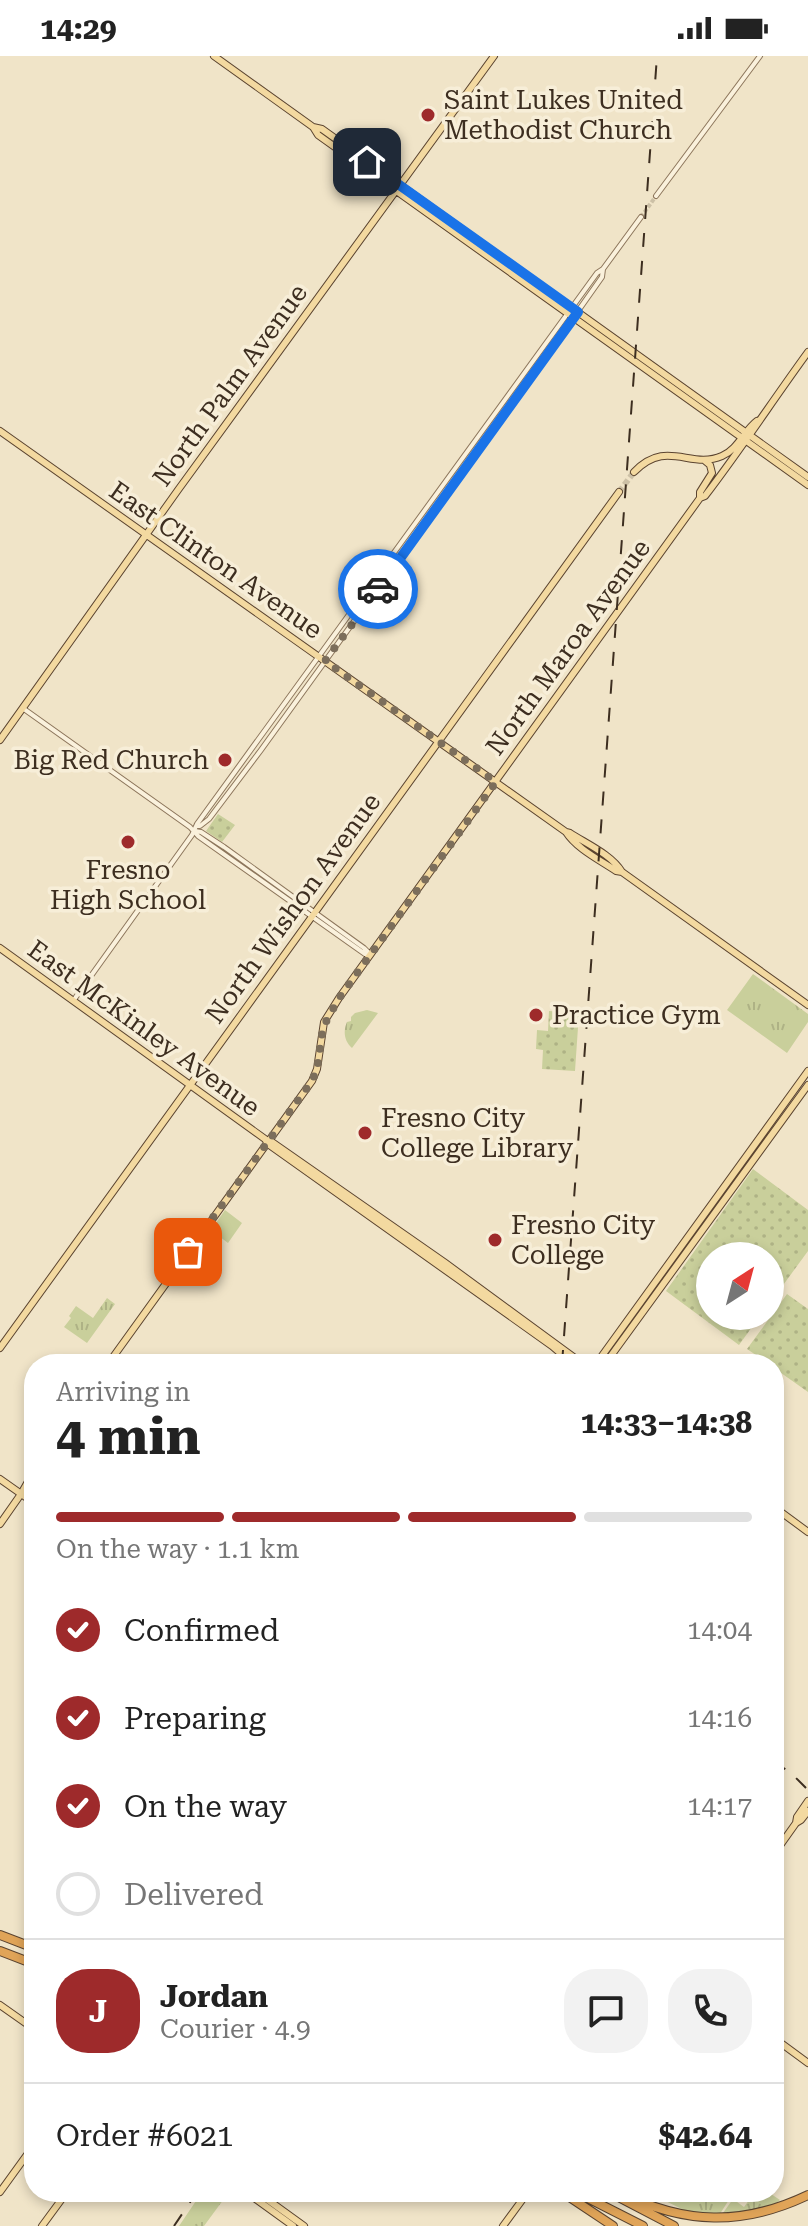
<!DOCTYPE html>
<html lang="en">
<head>
<meta charset="utf-8">
<style>
	:root { --surface:#fff; --page:#f2f2f2; --text:#222; --muted:#767676; --line:#e0e0e0; --accent:#9e2a2b }
	body { margin:0; font-family:"Roboto Serif",serif; background:var(--page); color:var(--text); height:100vh; display:flex; flex-direction:column; font-size:30px; white-space:nowrap }
	* { box-sizing:border-box; margin:0 }
	p { font-size:26px; color:var(--muted) }
	.icon { flex:none; width:44px; height:44px; fill:none; stroke:currentColor; stroke-width:2; stroke-linecap:round; stroke-linejoin:round }
	.map { position:relative; flex:1; overflow:hidden }
	.side { position:absolute; left:24px; top:1298px; width:760px; height:848px; display:flex; flex-direction:column; background:var(--surface); border-radius:32px; box-shadow:0 4px 12px #0003 }
	.side>* { flex:none }
	.needle { width:52px; rotate:36deg }
	.buttons { position:absolute; left:696px; top:1186px; display:grid; gap:16px }
	.buttons a { display:grid; place-items:center; width:88px; height:88px; border-radius:50%; background:var(--surface); box-shadow:0 4px 12px #0003; font-size:40px }
	.pin { position:absolute; display:grid; place-items:center; width:68px; height:68px; color:#fff; margin:-34px; border-radius:16px; box-shadow:0 4px 12px #0006 }
	.courier { position:absolute; display:grid; place-items:center; width:80px; height:80px; margin:-40px; border:6px solid #1a73e8; border-radius:50%; background:#fff; color:#222; box-shadow:0 2px 10px #0007 }
	.head em { font-style:normal; font-weight:700 }
	.head div { display:flex; flex-direction:column-reverse }
	.head { display:flex; align-items:center; justify-content:space-between; height:136px; padding:0 32px }
	h1 { font-size:52px; font-weight:700; line-height:60px }
	.bar { display:grid; grid-template-columns:repeat(4,1fr); gap:12px 8px; align-content:center; height:96px; padding:0 32px }
	.bar i { height:10px; border-radius:6px; background:var(--line) }
	.bar .selected { background:var(--accent) }
	.bar p { grid-column:span 4 }
	.line { display:flex; align-items:center; gap:20px; padding:0 32px; border-top:2px solid var(--line) }
	.line div { flex:1 }
	.round { display:grid; place-items:center; flex:none; width:84px; height:84px; border-radius:32px; background:var(--page) }
	ol { padding:0 32px; list-style:none }
	li { display:flex; align-items:center; gap:24px; height:88px }
	li p { margin-inline-start:auto }
	li .icon { padding:8px; border-radius:50%; background:var(--accent); color:#fff; stroke-width:4 }
	li:last-child { color:var(--muted) }
	li i { width:44px; height:44px; border:4px solid var(--line); border-radius:50% }
	.status { display:flex; justify-content:space-between; align-items:center; height:56px; padding:0 40px; background:var(--surface); direction:ltr }
	.status svg { height:22px; fill:currentColor }
	.map>svg:first-child { display:block }
	.grass { fill:url(#grass-tufts) }
	.park { fill:url(#park-dots) }
	.lines { fill:none; stroke-linecap:round; stroke-linejoin:round }
	.minor-tunnel { stroke:#ccc0a6; stroke-width:4; stroke-dasharray:4 2; stroke-linecap:butt }
	.major-tunnel { stroke:#ccc0a6; stroke-width:6; stroke-dasharray:6 3; stroke-linecap:butt }
	.minor-casing { stroke:#8d765c; stroke-width:6 }
	.major-casing { stroke:#5b4430; stroke-width:8 }
	.highway-casing { stroke:#5b4430; stroke-width:10 }
	.minor { stroke:#faf1dc; stroke-width:4 }
	.major { stroke:#f3d9a0; stroke-width:6 }
	.highway { stroke:#e0a458; stroke-width:8 }
	.rail { stroke:#3d2e20; stroke-width:2; stroke-dasharray:14 14; stroke-linecap:butt }
	.done { stroke:#7c6e5b; stroke-width:8; stroke-dasharray:0 14.4 }
	.route { stroke:#1a73e8; stroke-width:10 }
	.poi-dot { fill:#9e2a2b; stroke:#f7eed8; stroke-width:3 }
	.labels { text-anchor:middle; stroke-width:7; stroke-linejoin:round; paint-order:stroke }
	.poi-label { font-size:26px; fill:#3d2e20; stroke:#f7eed8; text-anchor:start }
	.street-label { font-size:26px; fill:#3d2e20; stroke:#f7eed8 }
</style>
</head>
<body>
<div class="status"><b>14:29</b><svg viewBox="0 0 49 12"><path d="M0 12V9h3v3zM5 12V6h3v6zM10 12V3h3v9zM15 12V0h3v12zM26 1h20v11H26zM47 4h2v5h-2z"/></svg></div>
<div class="map">
<svg width="808" height="2170" viewBox="0 0 808 2170">
	<defs>
		<pattern id="grass-tufts" width="24" height="20" patternUnits="userSpaceOnUse" patternTransform="scale(2)"><rect width="24" height="20" fill="#c9cf9b"/><path d="M3 7l-1-3M5 7V3M7 7l1-3M15 17l-1-3M17 17v-4M19 17l1-3" fill="none" stroke="#aeb285"/></pattern>
		<pattern id="park-dots" width="8" height="8" patternUnits="userSpaceOnUse" patternTransform="scale(2)"><rect width="8" height="8" fill="#c9cf9b"/><path d="M2 2h.1M6 6h.1" fill="none" stroke="#aeb285" stroke-width="1.8" stroke-linecap="round"/></pattern>
	</defs>
	<rect width="100%" height="100%" fill="#f0e4c8"/>
	<path class="grass" d="M 753,918 L 808,958 L 808,966 L 787,997 L 727,954 Z
		M 367,954 L 378,957 L 352,992 C 344,985 343,975 347,966 L 351,965 L 351,961 L 355,957 Z
		M 225,1154 L 242,1167 L 228,1187 L 211,1174 Z
		M 107,1242 L 115,1248 L 87,1287 L 64,1271 L 71,1262 L 69,1260 L 76,1250 L 93,1262 Z
		M 202,2136 L 229,2136 L 204,2170 L 179,2170 Z
		M 647,2136 C 666,2136 670,2156 689,2136 L 734,2136 L 718,2161 L 686,2155 Z
		M 755,2136 L 768,2136 L 780,2144 C 766,2158 739,2158 720,2161 L 733,2143 L 744,2151 Z"/>
	<path class="park" d="M 218,758 L 235,769 L 222,786 L 206,775 Z
		M 549,955 L 579,957 L 575,1015 L 542,1013 L 543,994 L 536,993 L 537,974 L 548,975 Z
		M 753,1113 L 808,1154 L 808,1195 L 770,1247 L 770,1200 L 710,1200 L 710,1260 L 760,1260 L 739,1289 L 666,1235 Z
		M 787,1238 L 808,1253 L 808,1336 L 774,1312 L 774,1308 L 769,1308 L 747,1293 Z"/>
	<g class="lines">
		<path class="minor-tunnel" d="M 641,161 L 656,140"/>
		<path class="major-tunnel" d="M 619,436 L 634,416"/>
		<g class="minor-casing">
			<path id="minor" d="M 656,140 L 760,0
				M 578,255 L 602,221 L 603,213
				M 24,653 L 190,771 L 198,780 L 365,898 L 370,899
				M 197,770 L 200,770 L 209,763 L 261,694 L 573,262
				M 195,775 L 201,776 L 224,791 L 364,892 L 369,897
				M 73,945 L 192,779 L 197,768 L 597,217 L 603,213 L 641,161"/>
		</g>
		<g class="major-casing">
			<path id="major" d="M 214,0 L 313,71 L 322,73 L 808,421
				M 313,71 L 318,79 L 808,429
				M 0,375 L 566,776 L 570,777 C 587,788 612,799 622,816 L 808,949
				M 634,416 C 667,382 690,414 722,400 C 738,393 744,375 757,365
				M 700,442 L 700,436 L 712,417 L 710,409 L 704,404
				M 0,684 L 178,434 L 494,0
				M 566,776 C 577,793 600,804 616,815 L 622,816
				M 0,892 L 265,1083 L 268,1088 L 552,1290 L 573,1308
				M 269,1084 L 444,1206 L 583,1308
				M 0,1292 L 619,436
				M 108,1308 L 312,1025 L 317,1013 L 324,966 L 339,942 L 700,442 L 705,440 C 741,393 773,344 808,296
				M 596,1308 L 808,1015
				M 605,1308 L 808,1029
				M 0,1423 L 34,1447
				M 774,1451 L 808,1476
				M 0,1468 L 21,1438 L 34,1415
				M 796,1767 L 797,1761 L 808,1745
				M 774,1798 L 796,1767 L 801,1764 L 808,1755
				M 0,1949 L 34,1973
				M 774,1982 L 808,2007
				M 0,2136 L 34,2089
				M 246,2136 L 293,2170
				M 257,2136 L 304,2170
				M 42,2170 L 67,2136
				M 503,2170 L 528,2136"/>
		</g>
		<g class="highway-casing">
			<path id="highway" d="M 0,1879 L 34,1892
				M 0,1895 L 34,1908
				M 562,2136 L 613,2170
				M 576,2136 L 643,2170
				M 609,2136 L 674,2170
				M 619,2136 C 685,2169 743,2170 808,2139"/>
		</g>
		<use href="#minor" class="minor"/>
		<use href="#major" class="major"/>
		<use href="#highway" class="highway"/>
		<path class="rail" d="M 562,1308 L 657,0
			M 774,1705 L 793,1719 L 808,1734
			M 174,2170 L 197,2136"/>
	</g>
	<g class="lines">
		<path class="done" d="M 188,1196 L 312,1025 L 317,1013 L 323,971 L 339,942 L 496,726 L 325,605 L 378,533"/>
		<path class="route" d="M 367,106 L 578,256 L 378,533"/>
	</g>
	<g class="poi-dot">
		<circle cx="428" cy="59" r="8"/>
		<circle cx="225" cy="704" r="8"/>
		<circle cx="128" cy="786" r="8"/>
		<circle cx="536" cy="959" r="8"/>
		<circle cx="365" cy="1077" r="8"/>
		<circle cx="495" cy="1184" r="8"/>
	</g>
	<g class="labels">
		<g class="poi-label">
			<text x="444" y="53">Saint Lukes United<tspan x="444" dy="30">Methodist Church</tspan></text>
			<text x="209" y="713" text-anchor="end">Big Red Church</text>
			<text x="128" y="823" text-anchor="middle">Fresno<tspan x="128" dy="30">High School</tspan></text>
			<text x="552" y="968">Practice Gym</text>
			<text x="381" y="1071">Fresno City<tspan x="381" dy="30">College Library</tspan></text>
			<text x="511" y="1178">Fresno City<tspan x="511" dy="30">College</tspan></text>
		</g>
		<g class="street-label">
			<text transform="translate(230 329) rotate(-54)" y="9">North Palm Avenue</text>
			<text transform="translate(216 504) rotate(35)" y="9">East Clinton Avenue</text>
			<text transform="translate(568 591) rotate(-54)" y="9">North Maroa Avenue</text>
			<text transform="translate(293 852) rotate(-54)" y="9">North Wishon Avenue</text>
			<text transform="translate(144 972) rotate(36)" y="9">East McKinley Avenue</text>
		</g>
	</g>
</svg>
<div class="buttons">
<a><svg class="needle" viewBox="-14 -14 28 28"><path d="M0-13l5 13h-10z" fill="#e53935"/><path d="M0 13l5-13h-10z" fill="#767676"/></svg></a>
</div>
<div class="pin" style="left:188px;top:1196px;background:#ea580c"><svg class="icon" aria-label="bag" viewBox="0 0 24 24"><path d="M5 8h14l-1 12H6zM9 8a3 3 0 0 1 6 0"/></svg></div>
<div class="pin" style="left:367px;top:106px;background:#1f2937"><svg class="icon" aria-label="home" viewBox="0 0 24 24"><path d="M3 11l9-7 9 7M6 9v11h12V9"/></svg></div>
<div class="courier" style="left:378px;top:533px"><svg class="icon" aria-label="car" viewBox="0 0 24 24"><path d="M5 17H2v-5l4-1 3-4h7l3 4 3 1v5h-3M9 17h6M6 11h13"/><circle cx="7" cy="17" r="2"/><circle cx="17" cy="17" r="2"/></svg></div>
<section class="side">
<div class="head"><div><h1>4 min</h1><p>Arriving in</p></div><em>14:33–14:38</em></div>
<div class="bar"><i class="selected"></i><i class="selected"></i><i class="selected"></i><i></i><p>On the way · 1.1 km</p></div>
<ol>
<li><svg class="icon" aria-label="check" viewBox="0 0 24 24"><path d="M5 12l5 5 9-10"/></svg>Confirmed<p>14:04</p></li>
<li><svg class="icon" aria-label="check" viewBox="0 0 24 24"><path d="M5 12l5 5 9-10"/></svg>Preparing<p>14:16</p></li>
<li><svg class="icon" aria-label="check" viewBox="0 0 24 24"><path d="M5 12l5 5 9-10"/></svg>On the way<p>14:17</p></li>
<li><i></i>Delivered</li>
</ol>
<div class="line" style="height:144px"><b class="round" style="background:var(--accent);color:#fff">J</b><div><b>Jordan</b><p>Courier · 4.9</p></div><a class="round"><svg class="icon" aria-label="chat" viewBox="0 0 24 24"><path d="M4 5h16v11H9l-5 4z"/></svg></a><a class="round"><svg class="icon" aria-label="phone" viewBox="0 0 24 24"><path d="M5 4h4l2 5-3 2q2 4 5 5l2-3 5 2v4C11 20 4 13 5 4z"/></svg></a></div>
<div class="line" style="height:104px"><div>Order #6021</div><b>$42.64</b></div>
</section>
</div>
</body>
</html>
